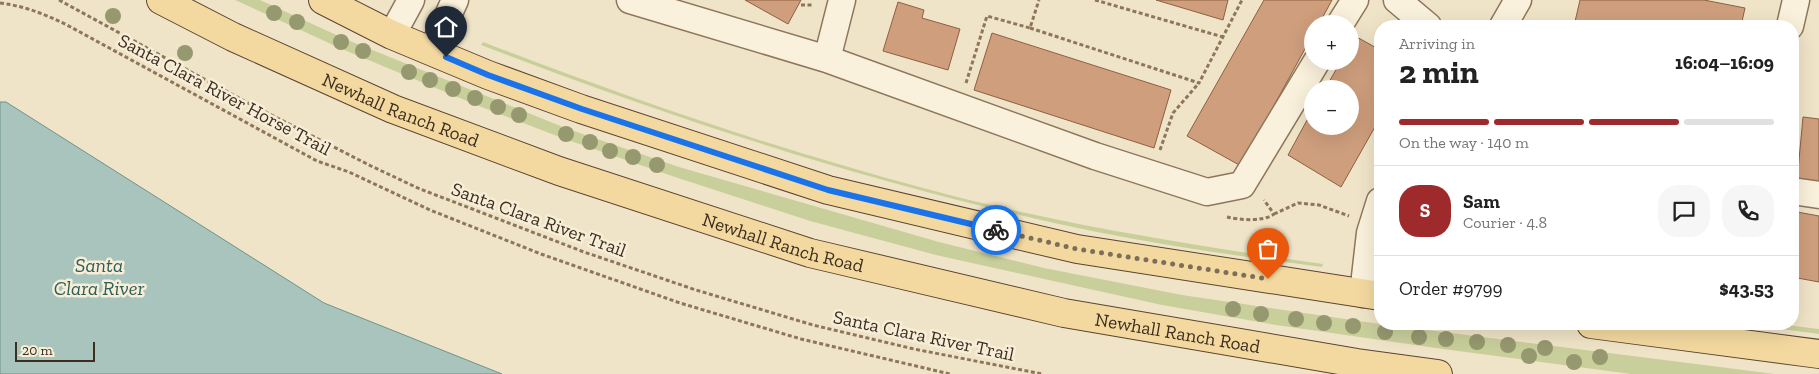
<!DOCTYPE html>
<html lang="en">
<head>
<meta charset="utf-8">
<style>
	:root { --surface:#fff; --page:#f6f6f6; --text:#222; --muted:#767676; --line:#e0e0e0; --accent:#9e2a2b }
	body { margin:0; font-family:"Zilla Slab",serif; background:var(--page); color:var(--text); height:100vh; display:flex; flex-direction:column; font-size:19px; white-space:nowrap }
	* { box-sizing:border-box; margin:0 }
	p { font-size:16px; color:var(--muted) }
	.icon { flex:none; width:28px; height:28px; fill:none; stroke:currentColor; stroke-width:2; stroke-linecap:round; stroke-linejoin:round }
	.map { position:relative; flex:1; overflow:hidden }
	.panel { position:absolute; left:1374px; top:20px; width:425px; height:310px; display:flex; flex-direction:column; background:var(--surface); border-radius:20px; box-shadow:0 5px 20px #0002 }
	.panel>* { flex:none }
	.controls { position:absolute; left:1304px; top:15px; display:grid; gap:10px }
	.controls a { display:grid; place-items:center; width:55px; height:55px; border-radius:50%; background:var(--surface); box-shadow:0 5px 20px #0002; font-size:25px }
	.scale { position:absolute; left:15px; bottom:12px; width:80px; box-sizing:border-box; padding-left:5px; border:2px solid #3d2e20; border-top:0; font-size:14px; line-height:18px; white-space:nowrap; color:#3d2e20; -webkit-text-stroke:4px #f7eed8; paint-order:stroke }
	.pin { position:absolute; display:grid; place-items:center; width:42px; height:42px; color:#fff; margin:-51px -21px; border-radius:50% 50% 50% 0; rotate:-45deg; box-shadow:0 0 5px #0007 }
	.pin .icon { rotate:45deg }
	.courier { position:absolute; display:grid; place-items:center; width:50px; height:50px; margin:-25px; border:4px solid #1a73e8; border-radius:50%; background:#fff; color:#222; box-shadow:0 1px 6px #0007 }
	.overview em { font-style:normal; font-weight:800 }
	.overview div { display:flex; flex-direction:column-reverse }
	.overview { display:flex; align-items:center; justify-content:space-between; height:85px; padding:0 25px }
	h1 { font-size:32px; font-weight:800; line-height:38px }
	.bar { display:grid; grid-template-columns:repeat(4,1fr); gap:8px 5px; align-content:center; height:60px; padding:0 25px }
	.bar i { height:6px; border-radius:4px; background:var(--line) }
	.bar .selected { background:var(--accent) }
	.bar p { grid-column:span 4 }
	.line { display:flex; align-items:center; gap:12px; padding:0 25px; border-top:1px solid var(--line) }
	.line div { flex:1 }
	.round { display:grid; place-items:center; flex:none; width:52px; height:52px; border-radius:20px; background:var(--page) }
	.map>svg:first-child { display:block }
	.green { fill:#c9cf9b }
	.water { fill:#a9c4bc; stroke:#6f938a }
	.building { fill:#cf9f7d; stroke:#8d5f41 }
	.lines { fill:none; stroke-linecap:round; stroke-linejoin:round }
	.street-casing { stroke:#8d765c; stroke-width:29 }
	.primary-casing { stroke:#5b4430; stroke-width:30 }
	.path { stroke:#8d765c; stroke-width:3; stroke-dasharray:4 2.5; stroke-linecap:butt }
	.street { stroke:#faf1dc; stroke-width:26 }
	.primary { stroke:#f3d9a0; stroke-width:28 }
	.tree { fill:#96986f }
	.done { stroke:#7c6e5b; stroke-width:5; stroke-dasharray:0 9 }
	.route { stroke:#1a73e8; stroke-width:6 }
	.labels { text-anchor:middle; stroke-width:5; stroke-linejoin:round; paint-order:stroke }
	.street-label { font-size:19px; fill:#3d2e20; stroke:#f7eed8 }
	.water-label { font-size:20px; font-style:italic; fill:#2f5d5a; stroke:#f7eed8 }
</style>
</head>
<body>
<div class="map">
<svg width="1819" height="374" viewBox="0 0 1819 374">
	<rect width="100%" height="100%" fill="#f0e4c8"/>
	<path class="green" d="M 235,0 L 260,0 L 345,39 L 568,129 L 679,167 L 939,242 L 1044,268 L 1182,295 L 1380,324 L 1775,374 L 1631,374 L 1436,348 L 1276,325 L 1162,305 L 936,255 L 810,221 L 675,177 L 565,139 L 479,106 L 342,49 Z
		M 483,42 C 628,98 776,149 927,189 C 1057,224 1190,245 1323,264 L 1322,267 C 1247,257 1171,247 1097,232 C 886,189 682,122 481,45 Z
		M 1745,324 L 1778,324 L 1819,329 L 1819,334 Z"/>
	<path class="water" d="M 0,102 L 6,102 L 324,303 L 502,374 L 0,374 Z"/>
	<path class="building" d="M 745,0 L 801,0 L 788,24 Z
		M 1156,0 L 1228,0 L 1223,20 Z
		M 1264,0 L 1332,0 L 1319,24 L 1312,24 L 1312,36 L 1241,166 L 1187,136 Z
		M 1580,0 L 1704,0 L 1745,8 L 1741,26 L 1574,26 Z
		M 898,2 L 924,10 L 922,18 L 960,29 L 948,70 L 883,51 Z
		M 992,33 L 1171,90 L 1154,148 L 974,90 Z
		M 1355,36 L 1380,50 L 1380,118 L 1341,187 L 1288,155 L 1312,111 L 1312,126 L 1350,126 L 1350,89 L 1325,89 L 1341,61 L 1350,61 L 1350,45 Z
		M 1803,117 L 1819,119 L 1819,183 L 1797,181 Z
		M 1792,211 L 1819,216 L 1819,282 L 1792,277 Z"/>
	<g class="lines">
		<g class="street-casing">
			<path id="street" d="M 630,0 L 827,59 L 1095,156 L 1207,192 L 1242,185 L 1317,61
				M 1397,0 L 1428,26
				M 1340,24 L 1355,0
				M 1503,26 L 1518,0
				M 1790,26 L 1796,0
				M 392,35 L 411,0
				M 432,51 L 455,0
				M 827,59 L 842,0
				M 1792,191 L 1819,195
				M 1363,294 L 1370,233 L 1380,201"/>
		</g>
		<g class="primary-casing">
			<g id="primary">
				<path id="s1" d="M 161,0 L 233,37 L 393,109 L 559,171 L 810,253 L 1064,313 L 1357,363 L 1438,374"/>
				<path d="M 323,0 L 392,35 L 488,75 L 581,109 L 828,190 L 1077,249 L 1380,296"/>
				<path d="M 1591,324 L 1819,354"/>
			</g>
		</g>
		<path class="path" d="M 59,0 L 248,103 L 371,166 L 420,189 L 475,210 L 584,252 L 696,290 L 813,325 L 914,349 L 1042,374
			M 1095,0 L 1223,37
			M 0,3 C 24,6 45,14 67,25 L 317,161 L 349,172 L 430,210 L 541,254 L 680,303 L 801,339 L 950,374
			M 801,5 L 814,5
			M 1030,28 L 1199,83 L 1242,0
			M 966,83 L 987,16 L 1030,28 L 1039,0
			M 1160,150 L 1173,113 L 1199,83
			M 1274,214 L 1298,203 L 1319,205 L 1349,216
			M 1227,217 C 1241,220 1263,222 1274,214 L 1264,200"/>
		<use href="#street" class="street"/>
		<use href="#primary" class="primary"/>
	</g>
	<g class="tree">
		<circle cx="274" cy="13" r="8"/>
		<circle cx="113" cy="16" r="8"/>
		<circle cx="297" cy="22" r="8"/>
		<circle cx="341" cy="42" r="8"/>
		<circle cx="363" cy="51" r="8"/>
		<circle cx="185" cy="53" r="8"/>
		<circle cx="409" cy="72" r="8"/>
		<circle cx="430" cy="80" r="8"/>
		<circle cx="453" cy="89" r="8"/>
		<circle cx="475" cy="98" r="8"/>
		<circle cx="498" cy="107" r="8"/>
		<circle cx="519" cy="115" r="8"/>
		<circle cx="566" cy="134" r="8"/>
		<circle cx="590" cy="142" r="8"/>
		<circle cx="610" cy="151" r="8"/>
		<circle cx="633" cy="157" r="8"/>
		<circle cx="657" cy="165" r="8"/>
		<circle cx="1233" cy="309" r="8"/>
		<circle cx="1261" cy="314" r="8"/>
		<circle cx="1296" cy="319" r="8"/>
		<circle cx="1324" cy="323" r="8"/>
		<circle cx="1353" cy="326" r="8"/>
		<circle cx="1385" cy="332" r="8"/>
		<circle cx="1419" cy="337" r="8"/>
		<circle cx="1446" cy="339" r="8"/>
		<circle cx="1477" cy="342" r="8"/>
		<circle cx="1508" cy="345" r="8"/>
		<circle cx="1545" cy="348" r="8"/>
		<circle cx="1529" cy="356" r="8"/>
		<circle cx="1600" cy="357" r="8"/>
		<circle cx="1574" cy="362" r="8"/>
	</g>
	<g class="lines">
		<path class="done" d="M 996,230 L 1077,249 L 1268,279"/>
		<path class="route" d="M 446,57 L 488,75 L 582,109 L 828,190 L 996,230"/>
	</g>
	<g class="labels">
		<g class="street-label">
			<text transform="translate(225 94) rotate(28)" y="7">Santa Clara River Horse Trail</text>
			<text dy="7" stroke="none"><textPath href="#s1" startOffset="264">Newhall Ranch Road</textPath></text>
			<text transform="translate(539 219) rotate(20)" y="7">Santa Clara River Trail</text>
			<text dy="7" stroke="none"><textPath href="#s1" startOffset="669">Newhall Ranch Road</textPath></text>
			<text dy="7" stroke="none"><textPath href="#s1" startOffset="1074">Newhall Ranch Road</textPath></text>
			<text transform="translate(924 335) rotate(12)" y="7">Santa Clara River Trail</text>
		</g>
		<g class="water-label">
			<text x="99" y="272">Santa<tspan x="99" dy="23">Clara River</tspan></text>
		</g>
	</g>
</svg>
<div class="controls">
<a>+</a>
<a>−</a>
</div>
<div class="scale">20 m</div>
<div class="pin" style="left:1268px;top:279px;background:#ea580c"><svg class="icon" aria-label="bag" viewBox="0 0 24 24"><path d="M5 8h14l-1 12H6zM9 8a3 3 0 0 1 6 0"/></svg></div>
<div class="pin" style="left:446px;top:57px;background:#1f2937"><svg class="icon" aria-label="home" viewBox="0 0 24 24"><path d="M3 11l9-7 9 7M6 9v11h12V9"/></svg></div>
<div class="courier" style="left:996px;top:230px"><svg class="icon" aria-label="bike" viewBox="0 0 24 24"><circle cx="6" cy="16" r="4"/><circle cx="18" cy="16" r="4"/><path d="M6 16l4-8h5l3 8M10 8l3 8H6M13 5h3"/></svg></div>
<section class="panel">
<div class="overview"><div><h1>2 min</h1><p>Arriving in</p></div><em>16:04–16:09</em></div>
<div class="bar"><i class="selected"></i><i class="selected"></i><i class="selected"></i><i></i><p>On the way · 140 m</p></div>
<div class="line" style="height:90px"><b class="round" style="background:var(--accent);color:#fff">S</b><div><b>Sam</b><p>Courier · 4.8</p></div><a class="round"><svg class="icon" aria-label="chat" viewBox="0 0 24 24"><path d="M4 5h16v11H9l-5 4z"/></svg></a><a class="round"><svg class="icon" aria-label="phone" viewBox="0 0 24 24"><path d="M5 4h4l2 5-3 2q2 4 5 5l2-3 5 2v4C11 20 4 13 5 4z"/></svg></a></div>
<div class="line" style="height:65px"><div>Order #9799</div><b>$43.53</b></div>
</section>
</div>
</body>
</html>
